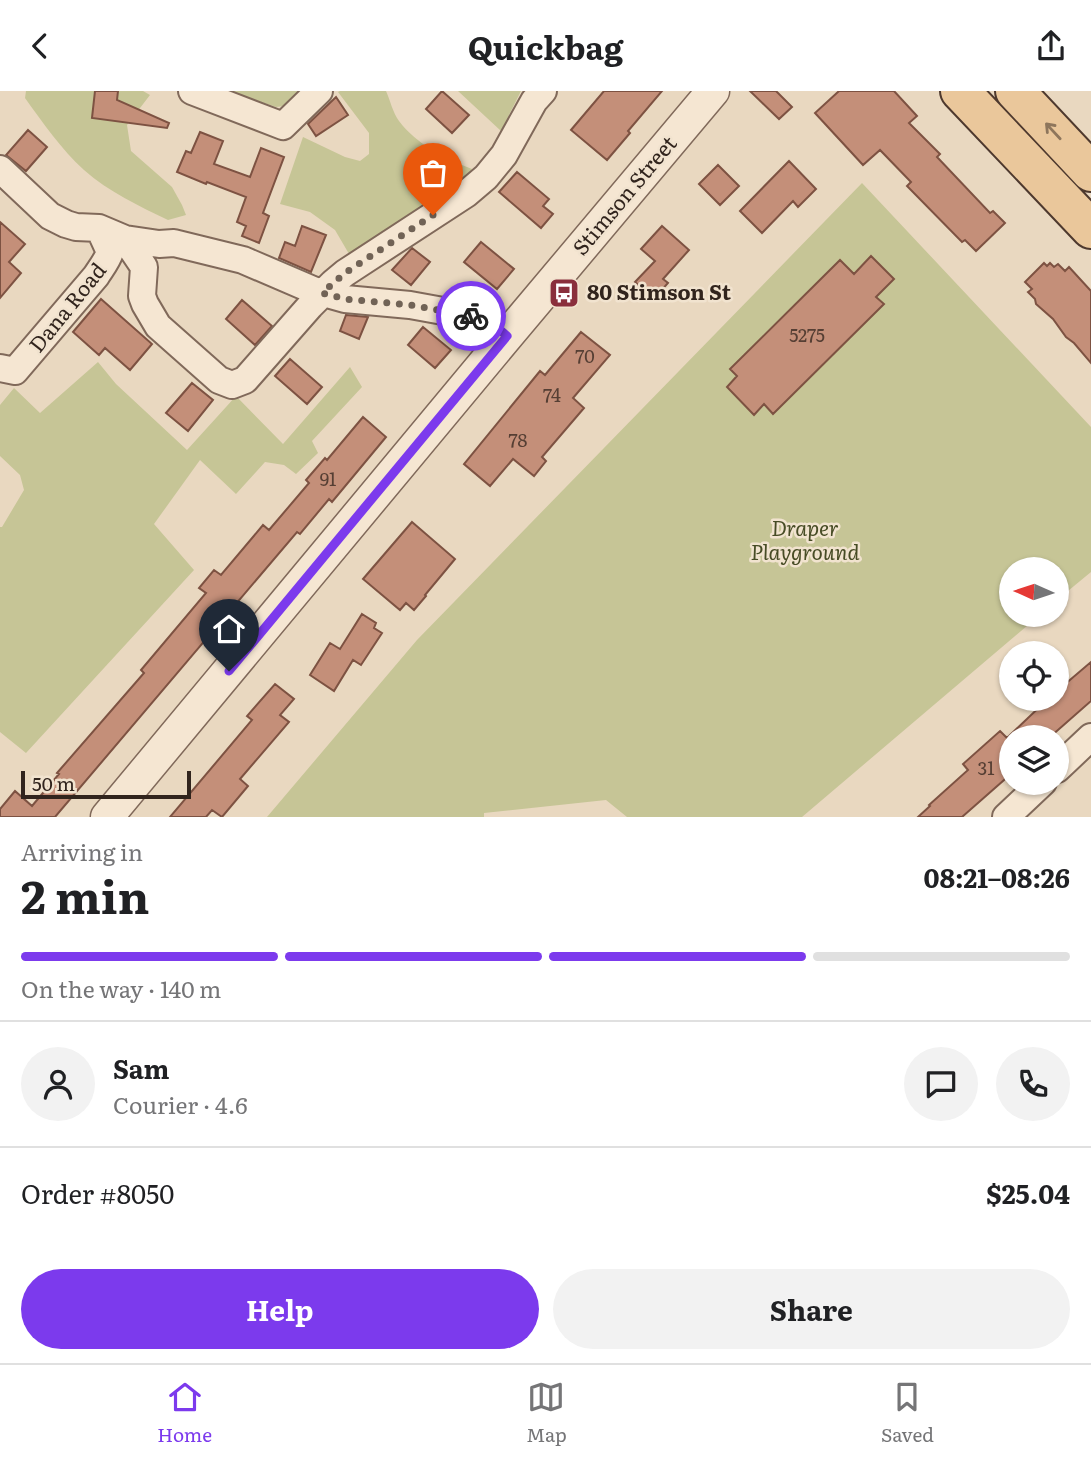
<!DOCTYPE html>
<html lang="en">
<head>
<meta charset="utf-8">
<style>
	:root { --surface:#fff; --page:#f2f2f2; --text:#202124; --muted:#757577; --line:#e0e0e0; --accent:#7c3aed }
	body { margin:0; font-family:Literata,serif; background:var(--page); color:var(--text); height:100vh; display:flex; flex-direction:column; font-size:26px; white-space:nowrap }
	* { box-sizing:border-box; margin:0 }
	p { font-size:23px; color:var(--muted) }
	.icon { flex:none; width:38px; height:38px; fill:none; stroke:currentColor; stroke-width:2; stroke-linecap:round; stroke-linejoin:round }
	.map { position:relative; height:726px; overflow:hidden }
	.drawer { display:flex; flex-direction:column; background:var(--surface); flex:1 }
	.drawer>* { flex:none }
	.needle { width:46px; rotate:273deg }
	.tools { position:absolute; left:999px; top:466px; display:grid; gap:14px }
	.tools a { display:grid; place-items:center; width:70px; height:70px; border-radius:50%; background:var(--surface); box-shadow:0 2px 5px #0004; font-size:35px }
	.scale { position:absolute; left:21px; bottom:18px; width:170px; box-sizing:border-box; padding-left:7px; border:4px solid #31241d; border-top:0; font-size:19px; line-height:24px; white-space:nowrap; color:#31241d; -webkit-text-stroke:5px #f1e3cf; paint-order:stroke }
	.pin { position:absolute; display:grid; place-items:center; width:60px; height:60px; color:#fff; margin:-72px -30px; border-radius:50% 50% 50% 0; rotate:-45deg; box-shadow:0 0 7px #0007 }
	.pin .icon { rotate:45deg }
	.courier { position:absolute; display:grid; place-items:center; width:70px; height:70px; margin:-35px; border:5px solid #7c3aed; border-radius:50%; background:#fff; color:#222; box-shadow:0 2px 9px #0007 }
	.summary em { font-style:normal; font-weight:700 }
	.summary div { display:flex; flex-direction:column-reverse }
	.summary { display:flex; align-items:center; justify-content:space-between; height:119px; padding:0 21px }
	h1 { font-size:46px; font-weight:700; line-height:52px }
	.bar { display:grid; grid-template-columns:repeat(4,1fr); gap:10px 7px; align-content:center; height:84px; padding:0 21px }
	.bar i { height:9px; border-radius:5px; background:var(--line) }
	.bar .on { background:var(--accent) }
	.bar p { grid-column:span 4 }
	.line { display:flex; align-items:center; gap:18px; padding:0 21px; border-top:2px solid var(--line) }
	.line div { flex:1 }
	.round { display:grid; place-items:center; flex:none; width:74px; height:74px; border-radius:37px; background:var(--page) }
	.action { display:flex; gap:14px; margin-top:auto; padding:14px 21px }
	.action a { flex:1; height:80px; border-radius:42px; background:var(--accent); color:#fff; font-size:28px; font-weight:700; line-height:80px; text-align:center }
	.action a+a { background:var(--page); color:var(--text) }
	header { display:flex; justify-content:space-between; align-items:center; height:91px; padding:0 21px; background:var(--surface); font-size:32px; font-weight:700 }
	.tab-bar { display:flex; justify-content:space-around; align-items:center; height:98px; border-top:2px solid var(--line); background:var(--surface); font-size:19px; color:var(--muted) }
	.tab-bar a { display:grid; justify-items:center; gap:4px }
	.tab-bar .on { color:var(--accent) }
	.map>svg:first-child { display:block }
	.green { fill:#c6c596 }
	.building { fill:#c48f79; stroke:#7d5242; stroke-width:2 }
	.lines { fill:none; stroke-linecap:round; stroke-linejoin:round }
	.minor-casing { stroke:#80695a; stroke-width:30 }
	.tertiary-casing { stroke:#80695a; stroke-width:35 }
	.primary-casing { stroke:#4e392e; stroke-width:42 }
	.minor { stroke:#f5e6d2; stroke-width:26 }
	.tertiary { stroke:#f5e6d2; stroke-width:32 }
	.primary { stroke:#eac79b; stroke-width:38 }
	.oneway { stroke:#8e765c }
	.done { stroke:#716356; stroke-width:7; stroke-dasharray:0 12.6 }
	.route { stroke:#7c3aed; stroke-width:9 }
	.labels { text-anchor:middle; stroke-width:5; stroke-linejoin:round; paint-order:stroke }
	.number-label { font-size:18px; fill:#563f34 }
	.street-label { font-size:21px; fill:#31241d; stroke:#f1e3cf }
	.poi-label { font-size:21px; font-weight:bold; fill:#31241d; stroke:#f1e3cf; text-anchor:start }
	.park-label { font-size:21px; font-style:italic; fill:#474c25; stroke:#f1e3cf }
</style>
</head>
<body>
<header><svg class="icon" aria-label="back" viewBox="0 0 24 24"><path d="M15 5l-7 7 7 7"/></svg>Quickbag<svg class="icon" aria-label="share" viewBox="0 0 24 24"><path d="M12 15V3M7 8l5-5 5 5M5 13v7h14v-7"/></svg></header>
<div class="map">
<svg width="1091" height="726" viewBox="0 0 1091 726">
	<rect width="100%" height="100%" fill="#e9d8c0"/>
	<path class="green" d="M 26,0 L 143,0 L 150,4 L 127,34 L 131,60 L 172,96 L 182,114 L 186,124 L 168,129 C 139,115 109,101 84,79 C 61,58 43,32 25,7 Z
		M 229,0 L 308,0 L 284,15 L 276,16 Z
		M 340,0 L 386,0 C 390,9 393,22 399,30 C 416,53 446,68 472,78 L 461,91 L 352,168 L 335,139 L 310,121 L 280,113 L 303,46 L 345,66 L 360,70 L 369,63 L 369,42 L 338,1 Z
		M 458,0 L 521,0 L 501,40 Z
		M 862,92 L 1091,336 L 1091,481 L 1057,509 L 1057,478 L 1012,478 L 1012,523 L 1041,523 L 802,726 L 627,726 L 606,709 L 484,722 L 484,726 L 267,726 L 417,549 Z
		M 98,271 L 116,293 L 187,359 L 236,305 L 283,353 L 350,276 L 362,296 L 312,350 L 318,362 L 296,383 L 284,374 L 265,371 L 236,403 L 200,369 L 154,433 L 194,479 L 26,662 L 0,641 L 0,436 L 2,436 L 24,399 L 20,384 L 0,365 L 0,314 L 14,297 L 40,322 Z"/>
	<path class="building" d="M 95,0 L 118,0 L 117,9 L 169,32 L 167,37 L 92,27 Z
		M 442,0 L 469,24 L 452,42 L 426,18 Z
		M 604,0 L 662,0 L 628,40 L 630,42 L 607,69 L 571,39 Z
		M 750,0 L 776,0 L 792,16 L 779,28 Z
		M 839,0 L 894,0 L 917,25 L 909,32 L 940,63 L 937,66 L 990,122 L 993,120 L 1005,132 L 976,160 L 965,149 L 962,151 L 907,95 L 911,91 L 880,59 L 863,74 L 815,22 Z
		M 336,6 L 348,24 L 316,45 L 308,33 Z
		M 28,39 L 47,56 L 26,80 L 6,64 Z
		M 200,41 L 223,50 L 214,73 L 250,86 L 261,57 L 284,66 L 263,122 L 269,125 L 259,152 L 242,145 L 246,135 L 237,131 L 246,106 L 207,91 L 206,93 L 177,81 L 186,60 L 191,62 Z
		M 789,70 L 816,98 L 798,116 L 793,110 L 762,142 L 740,120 Z
		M 718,74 L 739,95 L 720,114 L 699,93 Z
		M 517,81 L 549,108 L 543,115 L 553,123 L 541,137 L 499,101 Z
		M 0,131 L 25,153 L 9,171 L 21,182 L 0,207 Z
		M 302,135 L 326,144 L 311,181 L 279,167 L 285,151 L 295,155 Z
		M 662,135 L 689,159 L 663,188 L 668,192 L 654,208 L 635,191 L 655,170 L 641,158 Z
		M 481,151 L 514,178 L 497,198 L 464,171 Z
		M 412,157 L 430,171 L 411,194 L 392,179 Z
		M 871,165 L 894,188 L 876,206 L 884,213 L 773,323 L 764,313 L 754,324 L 727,296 L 737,285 L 730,278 L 840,169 L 854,183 Z
		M 1044,172 L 1047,175 L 1050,172 L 1054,176 L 1058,173 L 1065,180 L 1069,176 L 1091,200 L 1091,272 L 1074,252 L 1066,246 L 1053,228 L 1036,213 L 1035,208 L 1028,201 L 1032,198 L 1025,191 Z
		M 101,208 L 152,253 L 130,279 L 105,257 L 99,264 L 73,241 Z
		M 242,209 L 272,235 L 255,254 L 226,228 Z
		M 346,224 L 368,226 L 359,248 L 340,240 Z
		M 423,236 L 451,259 L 435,277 L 408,254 Z
		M 581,241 L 610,264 L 573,307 L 584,317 L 542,366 L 546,370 L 534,385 L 513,368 L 490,395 L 464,373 L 540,280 L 545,284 Z
		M 290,268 L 322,296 L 307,313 L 275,285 Z
		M 192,292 L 213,309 L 188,340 L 166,322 Z
		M 363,326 L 386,346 L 332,411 L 329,408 L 300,443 L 297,441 L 55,726 L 0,726 L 0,718 L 15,700 L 32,715 L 59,683 L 57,682 L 144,582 L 141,579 L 206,502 L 199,497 L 214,479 L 221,484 L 263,434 L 269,439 L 309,392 L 306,389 L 325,367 L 327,369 Z
		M 412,431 L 455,468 L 425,504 L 426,505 L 414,519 L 406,512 L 400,519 L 363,488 Z
		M 362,523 L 376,532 L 374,537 L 382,542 L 361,574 L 353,569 L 334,600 L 310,584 L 330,552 L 340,558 Z
		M 1091,571 L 1091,610 L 1050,646 L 1008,646 L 1049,607 L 1057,607 L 1057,600 Z
		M 275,593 L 294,608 L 280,624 L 289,631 L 240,688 L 248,695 L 222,726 L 212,719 L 206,726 L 170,726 L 252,629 L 247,625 Z
		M 1000,640 L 1012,652 L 1012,682 L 962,726 L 918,726 L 930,715 L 929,714 L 968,679 L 963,673 Z"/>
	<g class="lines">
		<g class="minor-casing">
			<path id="minor" d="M 192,0 L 283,35 L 319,0
				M 0,78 L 50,125 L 66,133 L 76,136 L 99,137 L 125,148 L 144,176 L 142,205 L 145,213 L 158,235 L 219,289 L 232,294 L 245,289 L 310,215 L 333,192 L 345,182 L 466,103 L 486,86 L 504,64 L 534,10 L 543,0
				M 125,148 L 159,153 L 174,152 L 243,169 L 313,199 L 345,208 L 410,214 L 476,226 L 492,232 L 507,245
				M 0,277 L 15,280 L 96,185 C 101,177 107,170 110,161 L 99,137
				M 1057,678 L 1091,646
				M 1006,726 L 1043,691"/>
		</g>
		<g class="tertiary-casing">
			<path id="tertiary" d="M 107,726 L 507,245 L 713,0"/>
		</g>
		<g class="primary-casing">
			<path id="primary" d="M 960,0 L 1091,138
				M 1015,0 L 1091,81"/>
		</g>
		<use href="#minor" class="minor"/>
		<use href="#tertiary" class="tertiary"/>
		<use href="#primary" class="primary"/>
	</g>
	<defs><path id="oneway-shaft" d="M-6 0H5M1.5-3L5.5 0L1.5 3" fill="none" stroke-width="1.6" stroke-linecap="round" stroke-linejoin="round" transform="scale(1.75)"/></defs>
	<use class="oneway" href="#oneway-shaft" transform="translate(1053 40) rotate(-133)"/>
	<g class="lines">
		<path class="done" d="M 433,124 L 345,182 L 322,202 L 345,208 L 410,214 L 471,225"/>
		<path class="route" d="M 229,580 L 507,245 C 496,235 486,228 471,225"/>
	</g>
	<defs>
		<g id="bus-square" transform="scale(1.575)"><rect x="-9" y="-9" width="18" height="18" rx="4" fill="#8a2f3c" stroke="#f1e3cf"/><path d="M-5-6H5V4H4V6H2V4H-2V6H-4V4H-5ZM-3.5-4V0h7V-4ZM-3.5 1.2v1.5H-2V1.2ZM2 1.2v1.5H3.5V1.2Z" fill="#fff"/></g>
	</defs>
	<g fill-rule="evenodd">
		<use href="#bus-square" x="564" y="202"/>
	</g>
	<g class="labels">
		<g class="number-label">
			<text x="807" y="251">5275</text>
			<text x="585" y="272">70</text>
			<text x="552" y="311">74</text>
			<text x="518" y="356">78</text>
			<text x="328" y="395">91</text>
			<text x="986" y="684">31</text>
		</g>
		<g class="street-label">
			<text transform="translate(625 105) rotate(-50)" y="7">Stimson Street</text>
			<text transform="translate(68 217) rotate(-51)" y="7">Dana Road</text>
		</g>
		<g class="poi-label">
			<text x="587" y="209">80 Stimson St</text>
		</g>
		<g class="park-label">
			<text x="805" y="445">Draper<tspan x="805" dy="24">Playground</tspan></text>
		</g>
	</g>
</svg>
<div class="tools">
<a><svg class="needle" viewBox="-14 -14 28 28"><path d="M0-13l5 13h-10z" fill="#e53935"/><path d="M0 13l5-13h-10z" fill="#757577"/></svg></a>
<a><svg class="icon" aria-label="locate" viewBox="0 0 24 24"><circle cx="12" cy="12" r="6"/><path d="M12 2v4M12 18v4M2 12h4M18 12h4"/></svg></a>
<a><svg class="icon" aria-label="layers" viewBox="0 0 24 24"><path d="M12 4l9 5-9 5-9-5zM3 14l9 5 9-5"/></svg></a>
</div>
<div class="scale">50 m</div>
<div class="pin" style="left:433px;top:124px;background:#ea580c"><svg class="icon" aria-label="bag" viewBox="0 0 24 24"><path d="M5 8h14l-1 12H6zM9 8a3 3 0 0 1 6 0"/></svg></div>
<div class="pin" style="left:229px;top:580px;background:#1f2937"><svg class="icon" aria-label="home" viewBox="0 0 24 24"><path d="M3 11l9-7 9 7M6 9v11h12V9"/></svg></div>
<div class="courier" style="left:471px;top:225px"><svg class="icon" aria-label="bike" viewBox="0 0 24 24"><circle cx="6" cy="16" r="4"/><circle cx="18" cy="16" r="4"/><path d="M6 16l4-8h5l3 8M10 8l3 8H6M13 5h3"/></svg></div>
</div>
<section class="drawer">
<div class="summary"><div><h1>2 min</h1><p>Arriving in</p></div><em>08:21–08:26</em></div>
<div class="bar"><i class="on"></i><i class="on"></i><i class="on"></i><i></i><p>On the way · 140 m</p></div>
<div class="line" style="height:126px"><a class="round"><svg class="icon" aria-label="person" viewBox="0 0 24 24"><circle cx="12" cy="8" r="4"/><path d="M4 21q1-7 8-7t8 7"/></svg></a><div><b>Sam</b><p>Courier · 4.6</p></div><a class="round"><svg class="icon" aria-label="chat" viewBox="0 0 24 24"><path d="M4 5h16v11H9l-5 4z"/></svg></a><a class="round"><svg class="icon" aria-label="phone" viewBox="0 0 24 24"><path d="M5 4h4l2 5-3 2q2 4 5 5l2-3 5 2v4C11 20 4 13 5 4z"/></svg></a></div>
<div class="line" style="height:91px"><div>Order #8050</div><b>$25.04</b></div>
<div class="action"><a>Help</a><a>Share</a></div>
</section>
<nav class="tab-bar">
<a class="on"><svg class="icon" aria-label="home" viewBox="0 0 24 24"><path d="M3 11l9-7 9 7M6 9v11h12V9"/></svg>Home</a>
<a><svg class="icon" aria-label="map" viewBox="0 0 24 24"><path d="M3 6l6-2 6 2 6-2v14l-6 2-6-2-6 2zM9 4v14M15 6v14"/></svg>Map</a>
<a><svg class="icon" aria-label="saved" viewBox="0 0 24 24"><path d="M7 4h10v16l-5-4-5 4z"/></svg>Saved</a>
</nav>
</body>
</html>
